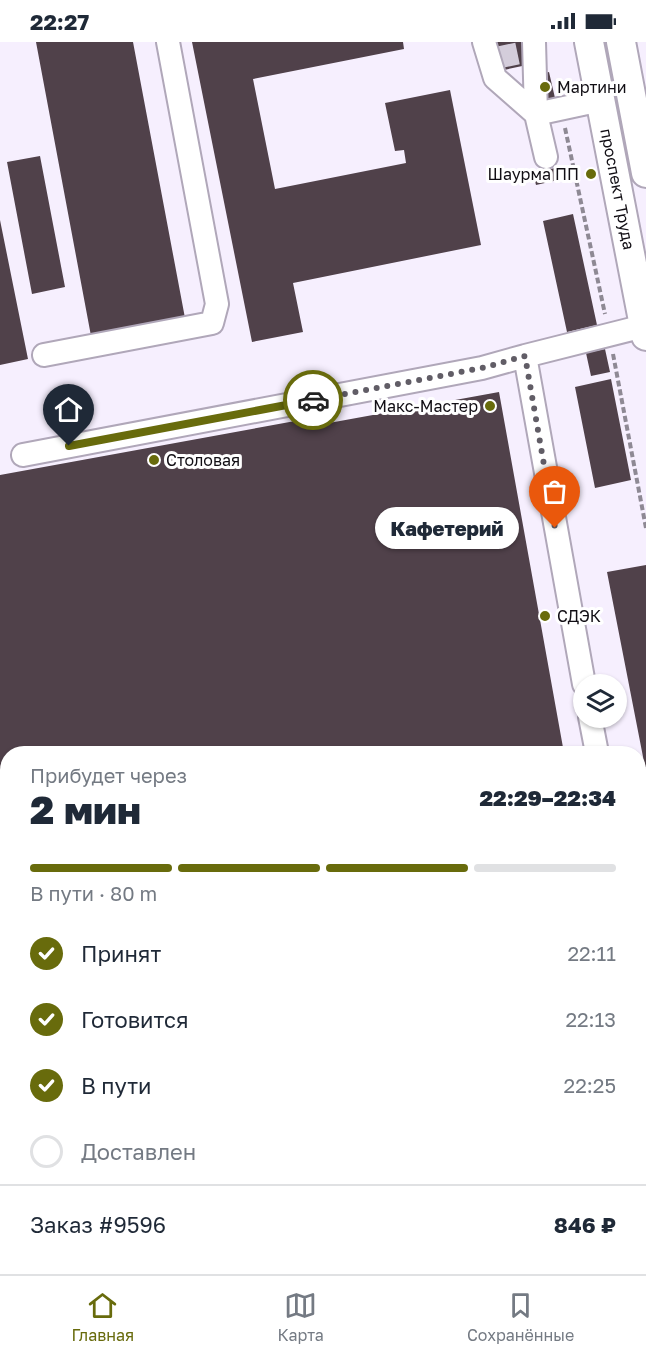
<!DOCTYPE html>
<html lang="ru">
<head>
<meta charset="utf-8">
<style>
	:root { --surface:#fff; --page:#f2f2f3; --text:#1f2937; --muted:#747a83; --line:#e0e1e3; --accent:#686b0c }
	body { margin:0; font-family:"Golos Text",sans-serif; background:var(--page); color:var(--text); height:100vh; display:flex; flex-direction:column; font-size:22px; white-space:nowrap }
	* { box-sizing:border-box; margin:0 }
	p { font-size:20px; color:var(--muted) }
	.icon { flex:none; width:33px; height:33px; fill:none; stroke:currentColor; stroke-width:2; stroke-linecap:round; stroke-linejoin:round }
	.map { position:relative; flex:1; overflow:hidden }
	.details { position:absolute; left:0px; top:704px; width:646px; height:530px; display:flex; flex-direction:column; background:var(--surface); border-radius:24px 24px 0 0; box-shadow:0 2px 4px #0004 }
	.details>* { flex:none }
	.buttons { position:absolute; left:573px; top:632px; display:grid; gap:12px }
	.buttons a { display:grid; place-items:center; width:54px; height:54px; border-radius:50%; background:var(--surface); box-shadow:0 2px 4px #0004; font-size:30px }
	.pin { position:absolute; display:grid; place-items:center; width:51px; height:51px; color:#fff; margin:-62px -26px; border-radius:50% 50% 50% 0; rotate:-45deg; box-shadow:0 0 6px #0007 }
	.pin .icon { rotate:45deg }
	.courier { position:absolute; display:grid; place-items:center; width:60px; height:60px; margin:-30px; border:4px solid #686b0c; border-radius:50%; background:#fff; color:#222; box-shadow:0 2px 8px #0007 }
	.bubble { position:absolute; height:42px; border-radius:21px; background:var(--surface); box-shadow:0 2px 4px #0004; font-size:20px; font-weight:800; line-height:42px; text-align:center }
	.summary em { font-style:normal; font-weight:800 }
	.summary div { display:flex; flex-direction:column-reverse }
	.summary { display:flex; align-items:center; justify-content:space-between; height:102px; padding:0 30px }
	h1 { font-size:39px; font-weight:800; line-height:45px }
	.bar { display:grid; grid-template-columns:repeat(4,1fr); gap:9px 6px; align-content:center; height:72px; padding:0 30px }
	.bar i { height:8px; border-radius:4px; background:var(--line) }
	.bar .on { background:var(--accent) }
	.bar p { grid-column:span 4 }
	.line { display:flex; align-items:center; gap:15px; padding:0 30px; border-top:2px solid var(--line) }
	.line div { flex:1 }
	ol { padding:0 30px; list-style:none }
	li { display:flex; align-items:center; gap:18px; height:66px }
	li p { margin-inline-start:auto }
	li .icon { padding:6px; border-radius:50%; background:var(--accent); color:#fff; stroke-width:4 }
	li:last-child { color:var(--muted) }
	li i { width:33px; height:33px; border:3px solid var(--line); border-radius:50% }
	.status { display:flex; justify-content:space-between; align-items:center; height:42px; padding:0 30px; background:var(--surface); direction:ltr }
	.status svg { height:16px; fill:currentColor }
	.tabs { display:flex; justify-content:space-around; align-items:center; height:84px; border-top:2px solid var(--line); background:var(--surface); font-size:16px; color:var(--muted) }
	.tabs a { display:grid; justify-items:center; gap:3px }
	.tabs .on { color:var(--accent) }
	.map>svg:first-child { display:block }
	.building { fill:#50414a }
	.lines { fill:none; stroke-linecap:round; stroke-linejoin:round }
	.minor-tunnel { stroke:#d4cddb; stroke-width:22; stroke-dasharray:22 11; stroke-linecap:butt }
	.minor-casing { stroke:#b0a7b9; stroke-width:26 }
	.major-casing { stroke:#b0a7b9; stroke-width:32 }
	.path { stroke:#8e8994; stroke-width:4; stroke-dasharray:6 3; stroke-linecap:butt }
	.minor { stroke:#fff; stroke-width:22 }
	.major { stroke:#fff; stroke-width:28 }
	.done { stroke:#615d66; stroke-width:6; stroke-dasharray:0 10.8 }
	.route { stroke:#686b0c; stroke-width:8 }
	.poi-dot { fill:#686b0c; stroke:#fff; stroke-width:2 }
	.labels { text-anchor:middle; stroke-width:6; stroke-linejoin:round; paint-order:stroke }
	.poi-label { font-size:16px; fill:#110e14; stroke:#fff; text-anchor:start }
	.street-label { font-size:16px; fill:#110e14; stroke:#fff }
</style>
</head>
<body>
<div class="status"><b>22:27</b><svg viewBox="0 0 49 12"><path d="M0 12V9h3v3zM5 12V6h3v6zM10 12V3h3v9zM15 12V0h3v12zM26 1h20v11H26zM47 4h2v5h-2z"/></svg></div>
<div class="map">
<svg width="646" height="1232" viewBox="0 0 646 1232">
	<rect width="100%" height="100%" fill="#f6effe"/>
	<path class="building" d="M 36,0 L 133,0 L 185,276 L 91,294 Z
		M 192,0 L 403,0 L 404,7 L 253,37 L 275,147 L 406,121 L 404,108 L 395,109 L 385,61 L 450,48 L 481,203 L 293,241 L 303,290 L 252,300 Z
		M 492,0 L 522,0 L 527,23 L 499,29 Z
		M 549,30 L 555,56 L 542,58 L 537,33 Z
		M 40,114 L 65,245 L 32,252 L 7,120 Z
		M 555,126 L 558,138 L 536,143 L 533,131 Z
		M 573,172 L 597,283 L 567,290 L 543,179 Z
		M 0,178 L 28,317 L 0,323 Z
		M 605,307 L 610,330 L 591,334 L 586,311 Z
		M 611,337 L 631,438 L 595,446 L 575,345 Z
		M 499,350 L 564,711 L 8,711 L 8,815 L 0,816 L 0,433 L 328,373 L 329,381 Z
		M 646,523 L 646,725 L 645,725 L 607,530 Z
		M 8,858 L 8,908 L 0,909 L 0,859 Z
		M 8,940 L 8,1076 L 6,1076 L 0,1040 L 0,942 Z
		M 646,1137 L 646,1232 L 474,1232 L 473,1227 L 449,1232 L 323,1232 L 321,1226 L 639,1226 L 639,1138 Z
		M 8,1174 L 8,1226 L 36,1226 L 38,1232 L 0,1232 L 0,1176 Z
		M 84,1226 L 129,1226 L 130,1232 L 85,1232 Z
		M 173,1226 L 233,1226 L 234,1232 L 175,1232 Z
		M 295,1226 L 320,1226 L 321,1232 L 296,1232 Z"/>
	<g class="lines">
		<path class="minor-tunnel" d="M 496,16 L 525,10"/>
		<g class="minor-casing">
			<path id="minor" d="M 484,0 L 495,36 L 536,72
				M 534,0 L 536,72 L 546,115
				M 536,72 L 601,58
				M 44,313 L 212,281 L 217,262 L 168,0
				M 23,413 L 482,326 L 525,314
				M 584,642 L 525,314 L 644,284
				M 590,675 L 597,711
				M 639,922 L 646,956
				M 639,995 L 646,978
				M 0,1133 L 8,1133
				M 146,1226 L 147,1232
				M 261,1226 L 262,1232"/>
		</g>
		<g class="major-casing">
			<path id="major" d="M 589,0 L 646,294
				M 621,0 L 646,131"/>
		</g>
		<path class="path" d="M 565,86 L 605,272
			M 613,312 L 646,486"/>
		<use href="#minor" class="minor"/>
		<use href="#major" class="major"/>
	</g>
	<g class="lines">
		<path class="done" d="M 313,358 L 482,326 L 525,314 L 555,486"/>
		<path class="route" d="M 69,404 L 313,358"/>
	</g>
	<g class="poi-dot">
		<circle cx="545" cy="45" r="6"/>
		<circle cx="591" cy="132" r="6"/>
		<circle cx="490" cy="364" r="6"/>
		<circle cx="154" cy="418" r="6"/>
		<circle cx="545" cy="574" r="6"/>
	</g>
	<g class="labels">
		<g class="poi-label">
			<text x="557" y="51">Мартини</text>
			<text x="579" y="138" text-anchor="end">Шаурма ПП</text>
			<text x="478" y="370" text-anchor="end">Макс-Мастер</text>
			<text x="166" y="424">Столовая</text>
			<text x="557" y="580">СДЭК</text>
		</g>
		<g class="street-label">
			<text transform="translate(618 147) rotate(79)" y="6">проспект Труда</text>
		</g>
	</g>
</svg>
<div class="buttons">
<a><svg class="icon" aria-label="layers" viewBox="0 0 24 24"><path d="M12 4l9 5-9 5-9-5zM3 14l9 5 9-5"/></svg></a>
</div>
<div class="pin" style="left:555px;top:486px;background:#ea580c"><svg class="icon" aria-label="bag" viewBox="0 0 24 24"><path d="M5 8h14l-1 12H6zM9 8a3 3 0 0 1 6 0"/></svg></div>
<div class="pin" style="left:69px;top:404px;background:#1f2937"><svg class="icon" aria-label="home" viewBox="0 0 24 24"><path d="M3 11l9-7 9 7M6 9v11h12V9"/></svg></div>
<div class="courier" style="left:313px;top:358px"><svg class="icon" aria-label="car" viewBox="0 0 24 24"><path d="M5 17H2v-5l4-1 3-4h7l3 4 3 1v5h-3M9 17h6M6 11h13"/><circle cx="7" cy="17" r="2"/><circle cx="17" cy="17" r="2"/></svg></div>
<div class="bubble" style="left:375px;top:465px;width:144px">Кафетерий</div>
<section class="details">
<div class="summary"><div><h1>2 мин</h1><p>Прибудет через</p></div><em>22:29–22:34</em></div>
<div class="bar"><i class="on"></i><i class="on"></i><i class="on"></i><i></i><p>В пути · 80 m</p></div>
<ol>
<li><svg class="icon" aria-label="check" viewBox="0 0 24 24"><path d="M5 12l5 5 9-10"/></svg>Принят<p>22:11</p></li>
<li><svg class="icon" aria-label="check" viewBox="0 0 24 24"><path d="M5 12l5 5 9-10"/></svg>Готовится<p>22:13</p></li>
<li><svg class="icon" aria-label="check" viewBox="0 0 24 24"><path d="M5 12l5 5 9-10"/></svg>В пути<p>22:25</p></li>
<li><i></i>Доставлен</li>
</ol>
<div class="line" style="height:78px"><div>Заказ #9596</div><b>846 ₽</b></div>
</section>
</div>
<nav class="tabs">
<a class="on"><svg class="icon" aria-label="home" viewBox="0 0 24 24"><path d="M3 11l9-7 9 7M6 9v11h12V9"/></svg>Главная</a>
<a><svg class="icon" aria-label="map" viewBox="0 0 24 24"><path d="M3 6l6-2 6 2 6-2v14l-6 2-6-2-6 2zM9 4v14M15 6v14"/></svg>Карта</a>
<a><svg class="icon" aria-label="saved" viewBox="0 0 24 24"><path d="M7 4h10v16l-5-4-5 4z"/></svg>Сохранённые</a>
</nav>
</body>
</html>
